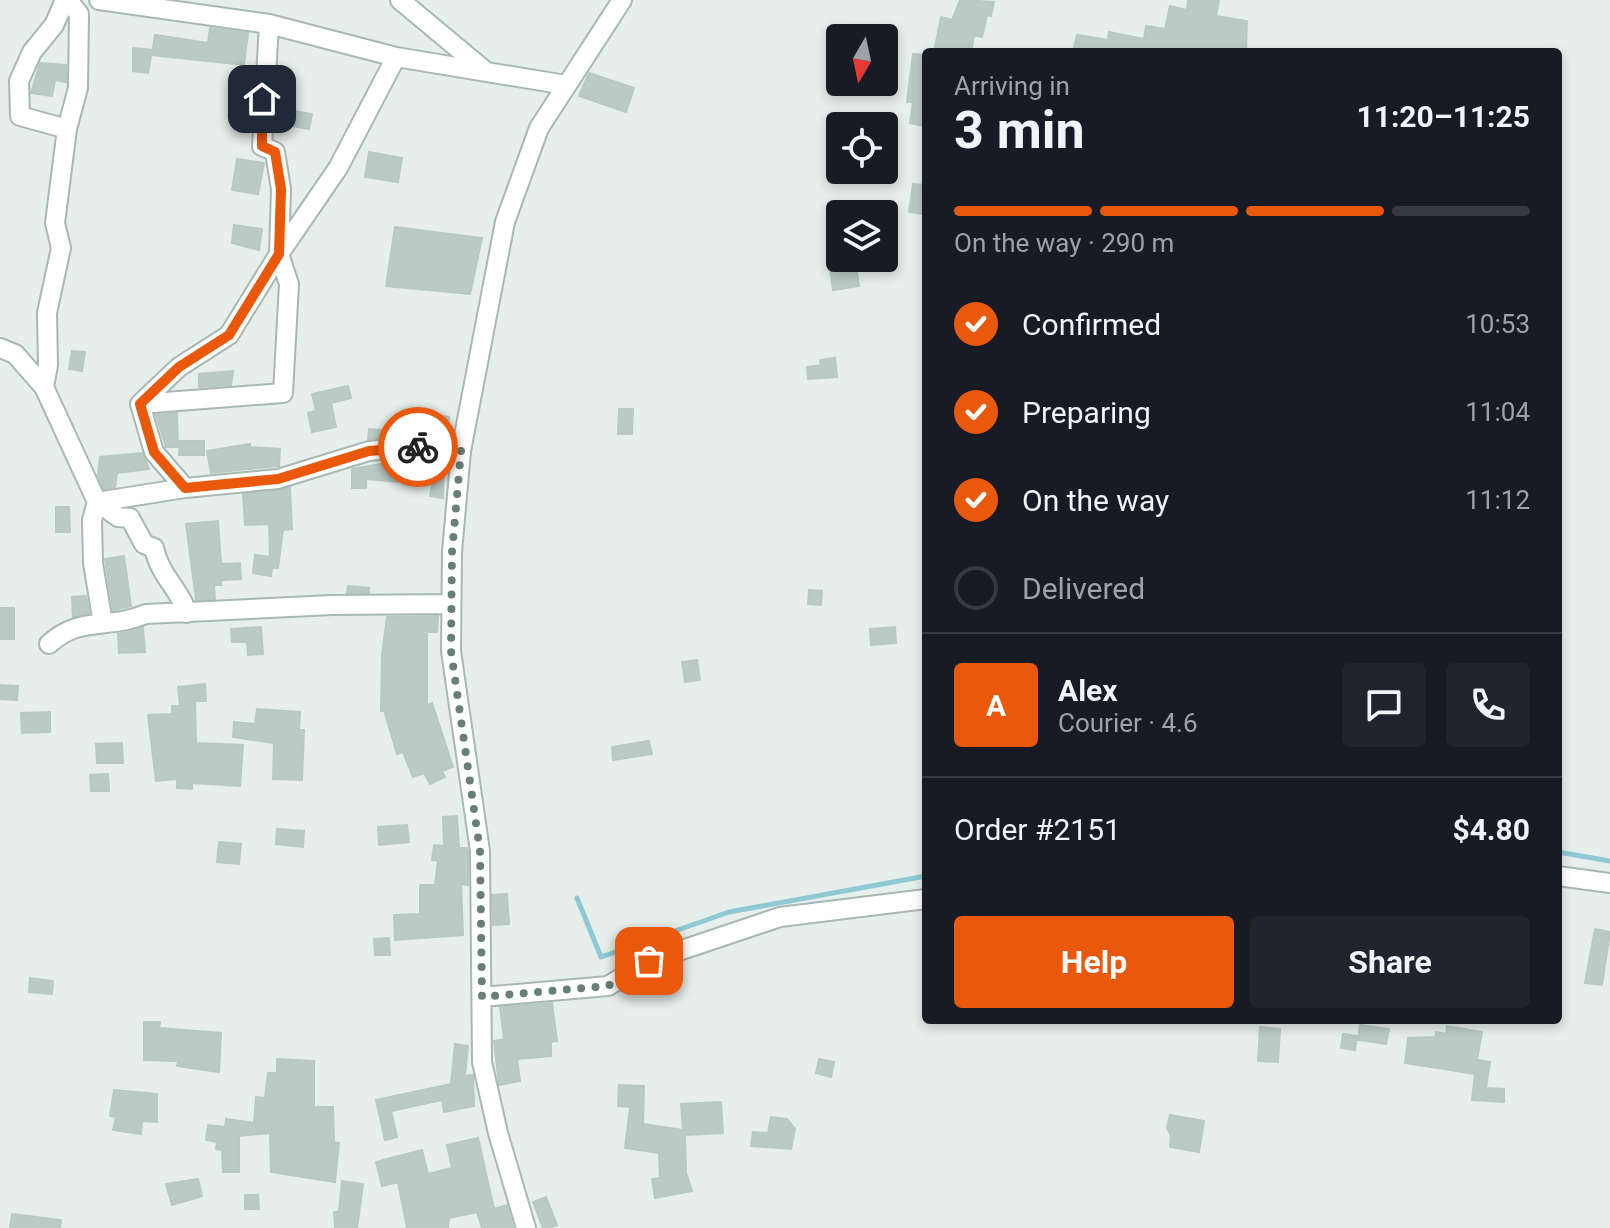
<!DOCTYPE html>
<html lang="en">
<head>
<meta charset="utf-8">
<style>
	:root { --surface:#171b24; --page:#20242c; --text:#f1f3f6; --muted:#9ea1a6; --line:#363941; --accent:#ea580c }
	body { margin:0; font-family:Roboto,sans-serif; background:var(--page); color:var(--text); height:100vh; display:flex; flex-direction:column; font-size:30px; white-space:nowrap }
	* { box-sizing:border-box; margin:0 }
	p { font-size:26px; color:var(--muted) }
	.icon { flex:none; width:44px; height:44px; fill:none; stroke:currentColor; stroke-width:2; stroke-linecap:round; stroke-linejoin:round }
	.map { position:relative; flex:1; overflow:hidden }
	.details { position:absolute; left:922px; top:48px; width:640px; height:976px; display:flex; flex-direction:column; background:var(--surface); border-radius:8px; box-shadow:0 4px 12px #0003 }
	.details>* { flex:none }
	.needle { width:52px; rotate:189deg }
	.fabs { position:absolute; left:826px; top:24px; display:grid; gap:16px }
	.fabs a { display:grid; place-items:center; width:72px; height:72px; border-radius:8px; background:var(--surface); box-shadow:0 4px 12px #0003; font-size:40px }
	.pin { position:absolute; display:grid; place-items:center; width:68px; height:68px; color:#fff; margin:-34px; border-radius:16px; box-shadow:0 4px 12px #0006 }
	.courier { position:absolute; display:grid; place-items:center; width:80px; height:80px; margin:-40px; border:6px solid #ea580c; border-radius:50%; background:#fff; color:#222; box-shadow:0 2px 10px #0007 }
	.head em { font-style:normal; font-weight:700 }
	.head div { display:flex; flex-direction:column-reverse }
	.head { display:flex; align-items:center; justify-content:space-between; height:136px; padding:0 32px }
	h1 { font-size:52px; font-weight:700; line-height:60px }
	.bar { display:grid; grid-template-columns:repeat(4,1fr); gap:12px 8px; align-content:center; height:96px; padding:0 32px }
	.bar i { height:10px; border-radius:6px; background:var(--line) }
	.bar .active { background:var(--accent) }
	.bar p { grid-column:span 4 }
	.line { display:flex; align-items:center; gap:20px; padding:0 32px; border-top:2px solid var(--line) }
	.line div { flex:1 }
	.round { display:grid; place-items:center; flex:none; width:84px; height:84px; border-radius:8px; background:var(--page) }
	ol { padding:0 32px; list-style:none }
	li { display:flex; align-items:center; gap:24px; height:88px }
	li p { margin-inline-start:auto }
	li .icon { padding:8px; border-radius:50%; background:var(--accent); color:#fff; stroke-width:4 }
	li:last-child { color:var(--muted) }
	li i { width:44px; height:44px; border:4px solid var(--line); border-radius:50% }
	.primary-button { display:flex; gap:16px; margin-top:auto; padding:16px 32px }
	.primary-button a { flex:1; height:92px; border-radius:8px; background:var(--accent); color:#fff; font-size:32px; font-weight:700; line-height:92px; text-align:center }
	.primary-button a+a { background:var(--page); color:var(--text) }
	.map>svg:first-child { display:block }
	.lines { fill:none; stroke-linecap:round; stroke-linejoin:round }
	.stream { stroke:#8ec9d4; stroke-width:5 }
	.building { fill:#bbcac4; stroke:#b8c9c2; stroke-width:2 }
	.street-casing { stroke:#a8b8b2; stroke-width:22 }
	.street { stroke:#fff; stroke-width:18 }
	.done { stroke:#687f78; stroke-width:8; stroke-dasharray:0 14.4 }
	.route { stroke:#ea580c; stroke-width:10 }
</style>
</head>
<body>
<div class="map">
<svg width="1610" height="1228" viewBox="0 0 1610 1228">
	<rect width="100%" height="100%" fill="#e6efeb"/>
	<g class="lines">
		<path class="stream" d="M 1558,852 L 1610,861
			M 577,898 L 601,957 L 729,912 L 926,876"/>
	</g>
	<path class="building" d="M 960,0 L 994,2 L 991,16 L 987,15 L 982,37 L 974,35 L 971,52 L 934,52 L 941,17 L 952,20 Z
		M 1188,0 L 1219,0 L 1216,16 L 1247,21 L 1246,52 L 1073,52 L 1077,35 L 1108,40 L 1109,32 L 1144,39 L 1146,26 L 1165,29 L 1170,6 L 1187,10 Z
		M 210,28 L 248,33 L 244,65 L 152,55 L 155,35 L 208,43 Z
		M 133,48 L 152,50 L 148,73 L 133,71 Z
		M 913,54 L 926,55 L 924,126 L 910,123 L 913,102 L 907,102 Z
		M 40,63 L 66,65 L 66,82 L 55,80 L 52,96 L 31,93 Z
		M 589,73 L 634,88 L 626,112 L 579,96 Z
		M 284,109 L 312,114 L 309,129 L 281,124 Z
		M 369,152 L 402,158 L 398,182 L 365,177 Z
		M 237,159 L 264,163 L 258,194 L 232,190 Z
		M 913,184 L 926,185 L 923,214 L 909,212 Z
		M 234,225 L 262,229 L 259,250 L 232,243 Z
		M 395,227 L 482,238 L 470,294 L 386,286 Z
		M 855,259 L 859,286 L 833,290 L 829,262 Z
		M 72,351 L 85,352 L 82,371 L 69,369 Z
		M 835,358 L 837,377 L 808,379 L 807,367 L 821,365 L 820,360 Z
		M 233,371 L 231,385 L 199,387 L 199,374 Z
		M 348,386 L 351,398 L 331,403 L 336,427 L 312,432 L 308,413 L 316,411 L 312,394 Z
		M 619,409 L 633,409 L 632,434 L 618,434 Z
		M 177,413 L 178,447 L 166,447 L 156,415 Z
		M 429,413 L 449,417 L 447,437 L 413,434 L 368,439 L 369,429 L 426,433 Z
		M 180,441 L 204,441 L 204,455 L 179,455 Z
		M 250,444 L 250,447 L 280,449 L 279,466 L 211,473 L 207,451 Z
		M 142,453 L 149,469 L 117,473 L 115,487 L 104,489 L 98,475 L 100,457 Z
		M 414,458 L 444,461 L 443,498 L 430,496 L 432,484 L 398,479 L 398,482 L 366,479 L 366,488 L 352,488 L 352,469 Z
		M 290,488 L 292,529 L 283,530 L 278,568 L 272,568 L 271,576 L 253,573 L 255,555 L 270,557 L 269,524 L 245,525 L 243,494 Z
		M 56,507 L 69,507 L 70,532 L 56,532 Z
		M 218,521 L 221,564 L 240,563 L 241,579 L 221,580 L 221,585 L 214,585 L 215,599 L 196,600 L 186,524 Z
		M 124,556 L 131,606 L 113,610 L 105,559 Z
		M 348,586 L 369,588 L 369,593 L 347,593 Z
		M 809,590 L 822,591 L 821,605 L 808,604 Z
		M 86,596 L 89,613 L 73,617 L 72,597 Z
		M 0,608 L 14,608 L 14,639 L 0,639 Z
		M 438,616 L 437,632 L 427,632 L 427,705 L 432,703 L 453,767 L 442,771 L 445,777 L 430,784 L 424,773 L 413,777 L 403,752 L 397,754 L 384,710 L 381,711 L 382,654 L 387,617 Z
		M 261,627 L 263,654 L 248,655 L 247,642 L 232,642 L 231,629 Z
		M 895,627 L 896,643 L 871,645 L 870,629 Z
		M 143,628 L 145,652 L 119,653 L 118,634 Z
		M 697,660 L 700,680 L 685,682 L 682,662 Z
		M 205,684 L 206,701 L 195,701 L 196,743 L 243,745 L 240,786 L 192,783 L 192,789 L 177,788 L 177,779 L 156,781 L 148,715 L 172,714 L 172,706 L 180,706 L 178,687 Z
		M 0,685 L 18,686 L 17,700 L 0,699 Z
		M 257,709 L 300,712 L 299,730 L 304,730 L 302,780 L 273,779 L 274,743 L 233,737 L 234,722 L 255,724 Z
		M 50,712 L 50,732 L 22,733 L 21,713 Z
		M 649,741 L 652,754 L 613,760 L 612,747 Z
		M 122,743 L 123,763 L 97,763 L 96,744 Z
		M 108,774 L 109,791 L 91,791 L 90,775 Z
		M 457,816 L 459,848 L 467,848 L 468,851 L 468,885 L 461,884 L 463,935 L 395,940 L 394,915 L 420,914 L 420,885 L 435,885 L 438,861 L 432,860 L 434,845 L 444,846 L 443,817 Z
		M 407,825 L 409,842 L 379,845 L 378,827 Z
		M 277,829 L 304,831 L 303,847 L 276,844 Z
		M 219,842 L 241,844 L 239,864 L 217,862 Z
		M 507,894 L 509,924 L 493,925 L 492,895 Z
		M 1595,929 L 1610,932 L 1602,985 L 1585,983 Z
		M 389,938 L 390,955 L 375,955 L 374,939 Z
		M 30,978 L 53,981 L 52,994 L 29,992 Z
		M 552,1003 L 557,1041 L 551,1042 L 551,1056 L 517,1059 L 520,1081 L 499,1085 L 494,1041 L 504,1039 L 500,1007 Z
		M 144,1022 L 160,1022 L 159,1028 L 221,1033 L 219,1072 L 177,1066 L 178,1061 L 144,1060 Z
		M 1360,1025 L 1389,1029 L 1386,1044 L 1358,1040 Z
		M 1447,1026 L 1482,1032 L 1477,1060 L 1490,1062 L 1486,1088 L 1504,1089 L 1504,1102 L 1472,1100 L 1475,1074 L 1405,1063 L 1408,1038 L 1435,1037 L 1436,1032 L 1446,1034 Z
		M 1260,1027 L 1280,1029 L 1278,1062 L 1258,1061 Z
		M 1343,1034 L 1357,1036 L 1355,1050 L 1341,1048 Z
		M 455,1044 L 468,1046 L 465,1076 L 473,1075 L 474,1106 L 444,1112 L 442,1100 L 391,1111 L 397,1137 L 385,1140 L 376,1100 L 451,1084 Z
		M 277,1059 L 314,1061 L 314,1107 L 333,1107 L 334,1142 L 339,1143 L 335,1182 L 271,1172 L 270,1133 L 239,1136 L 239,1172 L 223,1172 L 222,1150 L 216,1149 L 217,1142 L 206,1140 L 208,1125 L 225,1127 L 226,1119 L 254,1123 L 256,1097 L 265,1098 L 268,1073 L 277,1073 Z
		M 819,1059 L 834,1062 L 831,1077 L 816,1073 Z
		M 619,1085 L 644,1086 L 643,1124 L 683,1130 L 681,1104 L 721,1102 L 723,1133 L 685,1135 L 686,1173 L 692,1191 L 655,1198 L 652,1179 L 660,1178 L 659,1153 L 625,1148 L 630,1107 L 618,1106 Z
		M 114,1090 L 157,1094 L 157,1122 L 142,1121 L 141,1134 L 113,1130 L 116,1117 L 110,1116 Z
		M 1170,1115 L 1204,1121 L 1199,1152 L 1170,1147 L 1171,1136 L 1167,1128 Z
		M 771,1117 L 787,1119 L 795,1129 L 791,1149 L 751,1146 L 753,1132 L 768,1133 Z
		M 478,1138 L 494,1209 L 507,1205 L 513,1228 L 482,1228 L 477,1212 L 449,1218 L 448,1228 L 407,1228 L 398,1182 L 382,1186 L 376,1162 L 422,1150 L 428,1174 L 452,1168 L 447,1145 Z
		M 198,1179 L 202,1196 L 172,1205 L 166,1184 Z
		M 342,1181 L 363,1184 L 357,1228 L 335,1228 L 334,1212 L 339,1212 Z
		M 245,1195 L 258,1195 L 259,1209 L 245,1209 Z
		M 546,1197 L 557,1225 L 550,1228 L 543,1228 L 533,1202 Z
		M 12,1214 L 61,1220 L 60,1228 L 10,1228 Z"/>
	<g class="lines">
		<g class="street-casing">
			<path id="street" d="M 65,0 L 54,25 L 32,52 L 19,81 L 20,116 L 67,129
				M 99,0 L 269,24 L 396,57 L 566,85
				M 400,0 L 484,70
				M 269,24 L 262,146 L 275,152 L 281,189 L 279,254 L 289,284 L 283,393 L 140,404 L 179,367 L 229,335 L 279,254 L 338,168 L 396,57
				M 0,348 L 15,354 L 44,387 L 48,365 L 47,313 L 61,248 L 55,223 L 67,129 L 78,88 L 79,14 L 68,0
				M 44,387 L 97,502 L 185,488 L 278,479 L 369,451 L 414,446 L 461,451
				M 140,404 L 154,452 L 185,488
				M 97,502 L 118,517 L 130,518 L 144,544 L 154,548 C 160,577 184,594 186,613
				M 97,502 L 92,520 L 93,563 L 103,623
				M 49,644 C 81,615 108,630 146,614 L 332,605 L 451,604
				M 1558,876 L 1610,883
				M 482,997 L 608,986 L 649,961 L 780,917 L 926,899
				M 526,1228 L 498,1133 L 482,1062 L 480,851 L 451,651 L 452,552 L 461,451 L 505,222 L 539,128 L 622,0"/>
		</g>
		<use href="#street" class="street"/>
	</g>
	<g class="lines">
		<path class="done" d="M 418,447 L 461,451 L 452,552 L 451,651 L 480,851 L 482,997 L 608,986 L 649,961"/>
		<path class="route" d="M 262,99 L 262,146 L 275,152 L 281,189 L 279,254 L 229,335 L 179,367 L 140,404 L 154,452 L 185,488 L 278,479 L 369,451 L 418,447"/>
	</g>
</svg>
<div class="fabs">
<a><svg class="needle" viewBox="-14 -14 28 28"><path d="M0-13l5 13h-10z" fill="#e53935"/><path d="M0 13l5-13h-10z" fill="#9ea1a6"/></svg></a>
<a><svg class="icon" aria-label="locate" viewBox="0 0 24 24"><circle cx="12" cy="12" r="6"/><path d="M12 2v4M12 18v4M2 12h4M18 12h4"/></svg></a>
<a><svg class="icon" aria-label="layers" viewBox="0 0 24 24"><path d="M12 4l9 5-9 5-9-5zM3 14l9 5 9-5"/></svg></a>
</div>
<div class="pin" style="left:649px;top:961px;background:#ea580c"><svg class="icon" aria-label="bag" viewBox="0 0 24 24"><path d="M5 8h14l-1 12H6zM9 8a3 3 0 0 1 6 0"/></svg></div>
<div class="pin" style="left:262px;top:99px;background:#1f2937"><svg class="icon" aria-label="home" viewBox="0 0 24 24"><path d="M3 11l9-7 9 7M6 9v11h12V9"/></svg></div>
<div class="courier" style="left:418px;top:447px"><svg class="icon" aria-label="bike" viewBox="0 0 24 24"><circle cx="6" cy="16" r="4"/><circle cx="18" cy="16" r="4"/><path d="M6 16l4-8h5l3 8M10 8l3 8H6M13 5h3"/></svg></div>
<section class="details">
<div class="head"><div><h1>3 min</h1><p>Arriving in</p></div><em>11:20–11:25</em></div>
<div class="bar"><i class="active"></i><i class="active"></i><i class="active"></i><i></i><p>On the way · 290 m</p></div>
<ol>
<li><svg class="icon" aria-label="check" viewBox="0 0 24 24"><path d="M5 12l5 5 9-10"/></svg>Confirmed<p>10:53</p></li>
<li><svg class="icon" aria-label="check" viewBox="0 0 24 24"><path d="M5 12l5 5 9-10"/></svg>Preparing<p>11:04</p></li>
<li><svg class="icon" aria-label="check" viewBox="0 0 24 24"><path d="M5 12l5 5 9-10"/></svg>On the way<p>11:12</p></li>
<li><i></i>Delivered</li>
</ol>
<div class="line" style="height:144px"><b class="round" style="background:var(--accent);color:#fff">A</b><div><b>Alex</b><p>Courier · 4.6</p></div><a class="round"><svg class="icon" aria-label="chat" viewBox="0 0 24 24"><path d="M4 5h16v11H9l-5 4z"/></svg></a><a class="round"><svg class="icon" aria-label="phone" viewBox="0 0 24 24"><path d="M5 4h4l2 5-3 2q2 4 5 5l2-3 5 2v4C11 20 4 13 5 4z"/></svg></a></div>
<div class="line" style="height:104px"><div>Order #2151</div><b>$4.80</b></div>
<div class="primary-button"><a>Help</a><a>Share</a></div>
</section>
</div>
</body>
</html>
